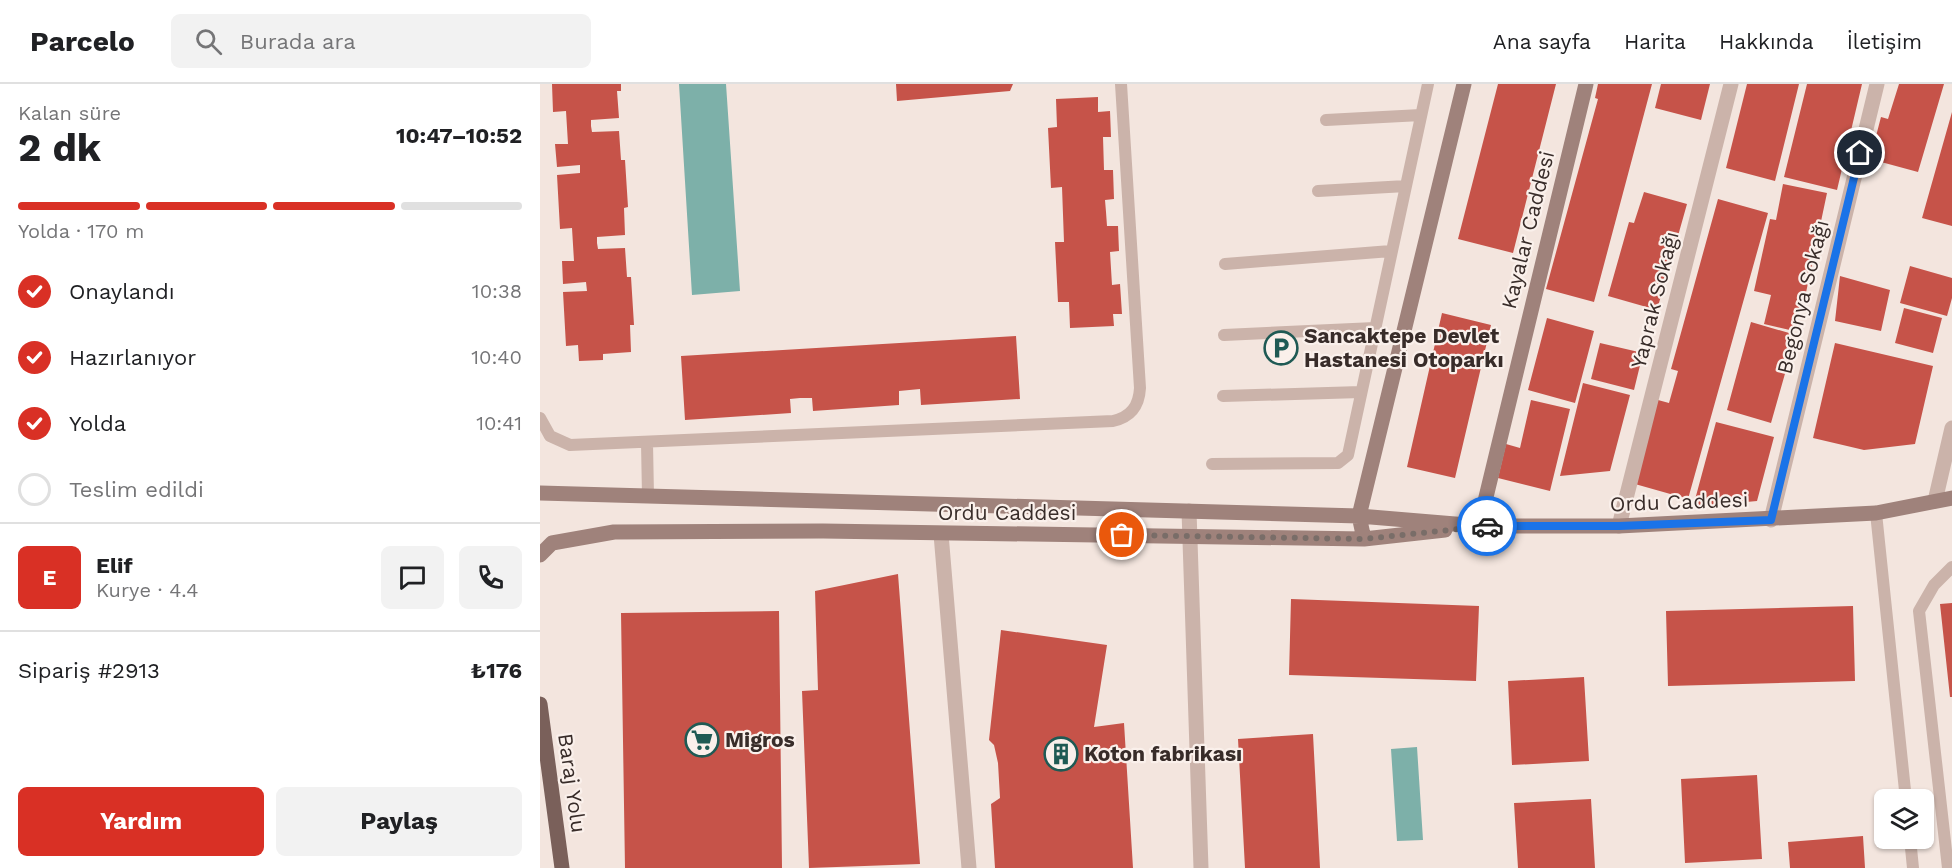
<!DOCTYPE html>
<html lang="tr">
<head>
<meta charset="utf-8">
<style>
	:root { --surface:#fff; --page:#f2f2f2; --text:#202124; --muted:#757577; --line:#e0e0e0; --accent:#d93025 }
	body { margin:0; font-family:"Work Sans",sans-serif; background:var(--page); color:var(--text); height:100vh; display:flex; flex-direction:column; font-size:22px; white-space:nowrap }
	* { box-sizing:border-box; margin:0 }
	p { font-size:20px; color:var(--muted) }
	.icon { flex:none; width:33px; height:33px; fill:none; stroke:currentColor; stroke-width:2; stroke-linecap:round; stroke-linejoin:round }
	.map { position:relative; flex:1; overflow:hidden }
	.sheet { display:flex; flex-direction:column; background:var(--surface); width:540px }
	.sheet>* { flex:none }
	.tools { position:absolute; left:1334px; top:705px; display:grid; gap:12px }
	.tools a { display:grid; place-items:center; width:60px; height:60px; border-radius:9px; background:var(--surface); box-shadow:0 2px 4px #0004; font-size:30px }
	.pin { position:absolute; display:grid; place-items:center; width:51px; height:51px; color:#fff; margin:-26px; border:3px solid #fff; border-radius:50%; box-shadow:0 2px 6px #0007 }
	.courier { position:absolute; display:grid; place-items:center; width:60px; height:60px; margin:-30px; border:4px solid #1a73e8; border-radius:50%; background:#fff; color:#222; box-shadow:0 2px 8px #0007 }
	.head em { font-style:normal; font-weight:700 }
	.head div { display:flex; flex-direction:column-reverse }
	.head { display:flex; align-items:center; justify-content:space-between; height:102px; padding:0 18px }
	h1 { font-size:39px; font-weight:700; line-height:45px }
	.bar { display:grid; grid-template-columns:repeat(4,1fr); gap:9px 6px; align-content:center; height:72px; padding:0 18px }
	.bar i { height:8px; border-radius:4px; background:var(--line) }
	.bar .active { background:var(--accent) }
	.bar p { grid-column:span 4 }
	.line { display:flex; align-items:center; gap:15px; padding:0 18px; border-top:2px solid var(--line) }
	.line div { flex:1 }
	.round { display:grid; place-items:center; flex:none; width:63px; height:63px; border-radius:9px; background:var(--page) }
	ol { padding:0 18px; list-style:none }
	li { display:flex; align-items:center; gap:18px; height:66px }
	li p { margin-inline-start:auto }
	li .icon { padding:6px; border-radius:50%; background:var(--accent); color:#fff; stroke-width:4 }
	li:last-child { color:var(--muted) }
	li i { width:33px; height:33px; border:3px solid var(--line); border-radius:50% }
	.action { display:flex; gap:12px; margin-top:auto; padding:12px 18px }
	.action a { flex:1; height:69px; border-radius:9px; background:var(--accent); color:#fff; font-size:24px; font-weight:700; line-height:69px; text-align:center }
	.action a+a { background:var(--page); color:var(--text) }
	header { display:flex; align-items:center; gap:36px; box-sizing:border-box; height:84px; padding:0 30px; background:var(--surface); border-bottom:2px solid var(--line) }
	header strong { font-size:28px }
	nav { display:flex; gap:33px; margin-inline-start:auto; font-size:21px }
	.search { width:420px; height:54px; background:var(--page); display:flex; align-items:center; gap:15px; box-sizing:border-box; padding:0 21px; border-radius:9px; color:var(--muted); font-size:22px }
	main { display:flex; flex:1; min-height:0 }
	.map>svg:first-child { display:block }
	.water { fill:#7db0a9 }
	.building { fill:#c65349 }
	.lines { fill:none; stroke-linecap:round; stroke-linejoin:round }
	.service { stroke:#cbb3aa; stroke-width:12 }
	.minor { stroke:#cbb3aa; stroke-width:15 }
	.secondary { stroke:#9f827b; stroke-width:15 }
	.primary { stroke:#7a605a; stroke-width:15 }
	.done { stroke:#796d68; stroke-width:6; stroke-dasharray:0 10.8 }
	.route { stroke:#1a73e8; stroke-width:8 }
	.labels { text-anchor:middle; stroke-width:4.5; stroke-linejoin:round; paint-order:stroke }
	.street-label { font-size:21px; fill:#382c29; stroke:#faf0eb }
	.poi-label { font-size:21px; font-weight:bold; fill:#382c29; stroke:#faf0eb; text-anchor:start }
</style>
</head>
<body>
<header>
<strong>Parcelo</strong>
<div class="search"><svg class="icon" aria-label="search" viewBox="0 0 24 24"><circle cx="10" cy="10" r="6"/><path d="M15 15l6 6"/></svg>Burada ara</div>
<nav><a>Ana sayfa</a><a>Harita</a><a>Hakkında</a><a>İletişim</a></nav>
</header>
<main>
<section class="sheet">
<div class="head"><div><h1>2 dk</h1><p>Kalan süre</p></div><em>10:47–10:52</em></div>
<div class="bar"><i class="active"></i><i class="active"></i><i class="active"></i><i></i><p>Yolda · 170 m</p></div>
<ol>
<li><svg class="icon" aria-label="check" viewBox="0 0 24 24"><path d="M5 12l5 5 9-10"/></svg>Onaylandı<p>10:38</p></li>
<li><svg class="icon" aria-label="check" viewBox="0 0 24 24"><path d="M5 12l5 5 9-10"/></svg>Hazırlanıyor<p>10:40</p></li>
<li><svg class="icon" aria-label="check" viewBox="0 0 24 24"><path d="M5 12l5 5 9-10"/></svg>Yolda<p>10:41</p></li>
<li><i></i>Teslim edildi</li>
</ol>
<div class="line" style="height:108px"><b class="round" style="background:var(--accent);color:#fff">E</b><div><b>Elif</b><p>Kurye · 4.4</p></div><a class="round"><svg class="icon" aria-label="chat" viewBox="0 0 24 24"><path d="M4 5h16v11H9l-5 4z"/></svg></a><a class="round"><svg class="icon" aria-label="phone" viewBox="0 0 24 24"><path d="M5 4h4l2 5-3 2q2 4 5 5l2-3 5 2v4C11 20 4 13 5 4z"/></svg></a></div>
<div class="line" style="height:78px"><div>Sipariş #2913</div><b>₺176</b></div>
<div class="action"><a>Yardım</a><a>Paylaş</a></div>
</section>
<div class="map">
<svg width="1412" height="784" viewBox="0 0 1412 784">
	<rect width="100%" height="100%" fill="#f3e5de"/>
	<path class="water" d="M 139,0 L 186,0 L 200,207 L 152,211 Z
		M 877,663 L 883,756 L 857,757 L 851,665 Z"/>
	<path class="building" d="M 12,0 L 81,0 L 81,7 L 77,7 L 79,34 L 51,36 L 51,42 L 52,48 L 79,47 L 81,76 L 85,76 L 88,123 L 84,124 L 85,151 L 57,153 L 57,159 L 58,165 L 85,164 L 87,193 L 91,193 L 94,241 L 90,241 L 91,268 L 63,270 L 63,276 L 39,277 L 38,261 L 26,262 L 23,208 L 47,207 L 46,198 L 23,200 L 22,177 L 34,177 L 32,144 L 20,145 L 17,91 L 40,89 L 40,81 L 17,83 L 15,60 L 28,60 L 26,27 L 13,28 Z
		M 356,0 L 473,0 L 470,7 L 357,17 Z
		M 958,0 L 1016,0 L 973,169 L 918,155 Z
		M 1058,0 L 1112,0 L 1054,218 L 1006,205 L 1058,15 L 1055,14 Z
		M 1121,0 L 1170,0 L 1161,36 L 1115,24 Z
		M 1207,0 L 1259,0 L 1235,97 L 1186,84 Z
		M 1267,0 L 1322,0 L 1297,106 L 1244,93 Z
		M 1359,0 L 1404,0 L 1378,88 L 1330,75 L 1341,33 L 1348,35 Z
		M 558,13 L 558,28 L 570,27 L 571,53 L 563,53 L 564,86 L 573,86 L 574,115 L 565,116 L 566,128 L 567,142 L 578,142 L 579,167 L 570,168 L 572,201 L 580,200 L 582,230 L 573,230 L 574,242 L 530,244 L 529,218 L 518,218 L 515,158 L 524,158 L 522,103 L 511,104 L 508,44 L 517,43 L 516,15 Z
		M 1412,28 L 1412,142 L 1382,134 Z
		M 1243,100 L 1287,109 L 1264,218 L 1261,218 L 1254,247 L 1224,240 L 1231,211 L 1214,207 L 1230,135 L 1236,136 Z
		M 1104,108 L 1147,120 L 1117,226 L 1068,212 L 1089,138 L 1094,139 Z
		M 1178,115 L 1228,129 L 1148,415 L 1095,400 L 1118,316 L 1129,319 L 1138,287 L 1131,285 Z
		M 1370,182 L 1412,194 L 1412,214 L 1407,232 L 1360,219 Z
		M 1300,192 L 1350,206 L 1341,247 L 1295,237 Z
		M 1364,224 L 1402,234 L 1393,269 L 1355,259 Z
		M 902,229 L 951,241 L 915,394 L 867,383 Z
		M 1007,234 L 1054,247 L 1035,319 L 988,306 Z
		M 1211,238 L 1256,251 L 1231,339 L 1187,326 Z
		M 476,252 L 480,315 L 381,321 L 380,305 L 359,307 L 359,321 L 273,327 L 272,314 L 260,314 L 250,315 L 251,329 L 145,336 L 141,272 Z
		M 1060,259 L 1103,269 L 1094,306 L 1051,295 Z
		M 1295,259 L 1393,282 L 1375,360 L 1324,366 L 1273,354 Z
		M 1043,299 L 1090,311 L 1070,387 L 1020,392 Z
		M 991,316 L 1030,325 L 1010,407 L 958,394 L 966,360 L 980,364 Z
		M 1176,338 L 1234,353 L 1217,417 L 1153,423 Z
		M 358,490 L 380,780 L 269,784 L 262,607 L 278,606 L 275,507 Z
		M 751,515 L 939,522 L 936,597 L 749,591 Z
		M 1412,519 L 1412,613 L 1410,613 L 1400,520 Z
		M 1313,522 L 1315,597 L 1128,602 L 1126,527 Z
		M 239,527 L 242,784 L 85,784 L 81,529 Z
		M 461,546 L 567,561 L 554,643 L 584,639 L 593,784 L 455,784 L 451,720 L 460,714 L 458,679 L 454,661 L 449,656 Z
		M 1044,593 L 1049,677 L 972,681 L 968,597 Z
		M 773,650 L 780,784 L 705,784 L 698,655 Z
		M 1217,691 L 1222,775 L 1145,779 L 1141,695 Z
		M 1051,715 L 1055,784 L 978,784 L 974,719 Z
		M 1323,752 L 1325,784 L 1250,784 L 1248,758 Z"/>
	<g class="lines">
		<path class="service" d="M 786,36 L 881,31
			M 778,107 L 866,102
			M 685,180 L 851,167
			M 684,251 L 835,244
			M 683,312 L 821,308
			M 0,334 L 10,352 L 30,361 L 573,337 C 591,333 599,322 600,304 L 581,0
			M 107,359 L 108,412
			M 672,380 L 798,379 L 808,371 L 888,0
			M 1336,429 L 1366,716
			M 1370,754 L 1373,784
			M 1408,784 L 1379,527 L 1394,501 L 1412,483"/>
		<path class="minor" d="M 1395,417 L 1412,344
			M 649,427 L 661,784
			M 1231,436 L 1337,0
			M 1079,442 L 1191,0
			M 401,450 L 429,784"/>
		<path class="secondary" d="M 0,409 L 819,432 L 939,442 L 1079,442 L 1336,429 L 1412,414
			M 939,442 L 1046,0
			M 824,455 L 819,432 L 924,0
			M 0,471 L 12,459 L 74,448 L 283,447 L 824,455 L 905,446"/>
		<path class="primary" d="M 0,620 L 22,784"/>
	</g>
	<g class="lines">
		<path class="done" d="M 582,451 L 824,455 L 947,442"/>
		<path class="route" d="M 947,442 L 1079,442 L 1231,436 L 1320,69"/>
	</g>
	<defs>
		<g id="parking-ring" transform="scale(1.725)"><circle r="9.5" fill="#faf0eb" stroke="#1f5a54" stroke-width="1.5"/><path d="M-3.5-5.5H1a3.5 3.5 0 0 1 0 7H-1V5.5H-3.5ZM-1-3.4V-.6H.8a1.4 1.4 0 0 0 0-2.8Z" fill="#1f5a54"/></g>
		<g id="supermarket-ring" transform="scale(1.725)"><circle r="9.5" fill="#faf0eb" stroke="#1f5a54" stroke-width="1.5"/><path d="M-6-5.5h2.5l.6 2H6L4.5 2H-2.5L-4.4-4H-6ZM-1.5 3.2a1.3 1.3 0 1 0 .1 0ZM3 3.2a1.3 1.3 0 1 0 .1 0Z" fill="#1f5a54"/></g>
		<g id="building-ring" transform="scale(1.725)"><circle r="9.5" fill="#faf0eb" stroke="#1f5a54" stroke-width="1.5"/><path d="M-4-6H4V6H1V3H-1V6H-4ZM-2.5-4.3h1.7v1.8h-1.7ZM.8-4.3h1.7v1.8H.8ZM-2.5-1h1.7V.8h-1.7ZM.8-1h1.7V.8H.8Z" fill="#1f5a54"/></g>
	</defs>
	<g fill-rule="evenodd">
		<use href="#parking-ring" x="741" y="264"/>
		<use href="#supermarket-ring" x="162" y="656"/>
		<use href="#building-ring" x="521" y="670"/>
	</g>
	<g class="labels">
		<g class="street-label">
			<text transform="translate(988 146) rotate(-76)" y="7">Kayalar Caddesi</text>
			<text transform="translate(1263 213) rotate(-76)" y="7">Begonya Sokağı</text>
			<text transform="translate(1115 216) rotate(-76)" y="7">Yaprak Sokağı</text>
			<text transform="translate(1139 418) rotate(-2)" y="7">Ordu Caddesi</text>
			<text x="467" y="436">Ordu Caddesi</text>
			<text transform="translate(32 699) rotate(82)" y="7">Baraj Yolu</text>
		</g>
		<g class="poi-label">
			<text x="764" y="259">Sancaktepe Devlet<tspan x="764" dy="24">Hastanesi Otoparkı</tspan></text>
			<text x="185" y="663">Migros</text>
			<text x="544" y="677">Koton fabrikası</text>
		</g>
	</g>
</svg>
<div class="tools">
<a><svg class="icon" aria-label="layers" viewBox="0 0 24 24"><path d="M12 4l9 5-9 5-9-5zM3 14l9 5 9-5"/></svg></a>
</div>
<div class="pin" style="left:582px;top:451px;background:#ea580c"><svg class="icon" aria-label="bag" viewBox="0 0 24 24"><path d="M5 8h14l-1 12H6zM9 8a3 3 0 0 1 6 0"/></svg></div>
<div class="pin" style="left:1320px;top:69px;background:#1f2937"><svg class="icon" aria-label="home" viewBox="0 0 24 24"><path d="M3 11l9-7 9 7M6 9v11h12V9"/></svg></div>
<div class="courier" style="left:947px;top:442px"><svg class="icon" aria-label="car" viewBox="0 0 24 24"><path d="M5 17H2v-5l4-1 3-4h7l3 4 3 1v5h-3M9 17h6M6 11h13"/><circle cx="7" cy="17" r="2"/><circle cx="17" cy="17" r="2"/></svg></div>
</div>
</main>
</body>
</html>
